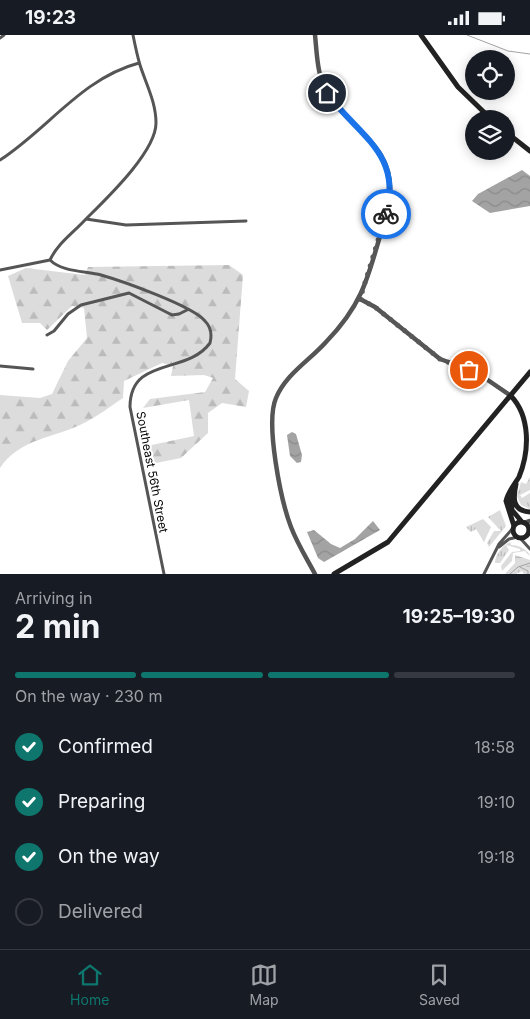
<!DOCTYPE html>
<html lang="en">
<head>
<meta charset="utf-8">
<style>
	:root { --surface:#171b24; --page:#242831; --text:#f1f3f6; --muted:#9ea1a6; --line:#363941; --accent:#0f766e }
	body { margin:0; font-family:Inter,sans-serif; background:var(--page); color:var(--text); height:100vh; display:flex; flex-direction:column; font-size:19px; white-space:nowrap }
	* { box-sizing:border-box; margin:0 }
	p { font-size:16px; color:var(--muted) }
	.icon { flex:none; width:28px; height:28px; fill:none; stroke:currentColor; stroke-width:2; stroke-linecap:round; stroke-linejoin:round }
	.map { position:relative; height:539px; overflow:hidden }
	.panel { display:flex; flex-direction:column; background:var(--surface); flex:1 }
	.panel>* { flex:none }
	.tools { position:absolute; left:465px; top:15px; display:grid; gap:10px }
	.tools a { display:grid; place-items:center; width:50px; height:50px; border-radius:50%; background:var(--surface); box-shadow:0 2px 12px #0003; font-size:25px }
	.pin { position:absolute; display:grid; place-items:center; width:42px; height:42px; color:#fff; margin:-21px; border:2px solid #fff; border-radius:50%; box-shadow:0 1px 5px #0007 }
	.courier { position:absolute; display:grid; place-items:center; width:50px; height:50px; margin:-25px; border:4px solid #1a73e8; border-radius:50%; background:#fff; color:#222; box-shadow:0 1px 6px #0007 }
	.headline em { font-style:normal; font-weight:700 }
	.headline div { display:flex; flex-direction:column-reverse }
	.headline { display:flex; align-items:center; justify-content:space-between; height:85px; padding:0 15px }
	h1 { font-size:32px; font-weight:700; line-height:38px }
	.bar { display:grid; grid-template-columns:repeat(4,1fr); gap:8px 5px; align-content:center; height:60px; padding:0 15px }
	.bar i { height:6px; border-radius:4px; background:var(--line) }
	.bar .selected { background:var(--accent) }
	.bar p { grid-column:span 4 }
	ol { padding:0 15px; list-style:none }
	li { display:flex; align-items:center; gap:15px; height:55px }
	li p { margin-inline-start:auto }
	li .icon { padding:5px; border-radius:50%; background:var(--accent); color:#fff; stroke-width:4 }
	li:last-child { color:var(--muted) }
	li i { width:28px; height:28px; border:2px solid var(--line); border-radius:50% }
	.status { display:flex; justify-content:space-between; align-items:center; height:35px; padding:0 25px; background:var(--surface); direction:ltr }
	.status svg { height:14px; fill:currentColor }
	.dock { display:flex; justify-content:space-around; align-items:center; height:70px; border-top:1px solid var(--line); background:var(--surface); font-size:14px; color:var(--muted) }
	.dock a { display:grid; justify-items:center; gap:2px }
	.dock .selected { color:var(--accent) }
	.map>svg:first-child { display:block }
	.grass { fill:url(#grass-tufts) }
	.forest { fill:url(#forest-firs) }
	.wetland { fill:url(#wetland-marsh) }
	.water { fill:url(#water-waves) }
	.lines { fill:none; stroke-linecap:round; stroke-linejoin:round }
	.stream { stroke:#a3a3a3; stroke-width:1 }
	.minor { stroke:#555; stroke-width:3 }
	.tertiary { stroke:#555; stroke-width:4.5 }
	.secondary { stroke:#222; stroke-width:5 }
	.done { stroke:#595959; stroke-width:5; stroke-dasharray:0 9 }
	.route { stroke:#1a73e8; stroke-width:6 }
	.labels { text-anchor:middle; stroke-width:4; stroke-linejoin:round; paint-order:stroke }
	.street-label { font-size:12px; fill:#000; stroke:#fff }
</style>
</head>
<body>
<div class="status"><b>19:23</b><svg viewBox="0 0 49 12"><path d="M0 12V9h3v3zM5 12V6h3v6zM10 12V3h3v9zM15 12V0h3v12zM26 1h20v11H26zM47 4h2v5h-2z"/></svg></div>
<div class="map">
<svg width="530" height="539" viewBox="0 0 530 539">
	<defs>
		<pattern id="grass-tufts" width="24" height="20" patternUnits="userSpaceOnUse" patternTransform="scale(1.25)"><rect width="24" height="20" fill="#dcdcdc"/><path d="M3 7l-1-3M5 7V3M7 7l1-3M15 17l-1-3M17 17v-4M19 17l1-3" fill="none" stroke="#bbb"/></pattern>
		<pattern id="forest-firs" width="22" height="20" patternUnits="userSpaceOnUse" patternTransform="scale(1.25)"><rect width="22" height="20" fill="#dcdcdc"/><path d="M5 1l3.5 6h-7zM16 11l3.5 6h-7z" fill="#bbb"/></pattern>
		<pattern id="wetland-marsh" width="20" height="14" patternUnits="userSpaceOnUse" patternTransform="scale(1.25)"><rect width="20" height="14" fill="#dcdcdc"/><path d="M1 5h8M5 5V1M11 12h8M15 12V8" fill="none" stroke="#bbb"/></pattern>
		<pattern id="water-waves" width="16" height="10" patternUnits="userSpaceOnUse" patternTransform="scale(1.25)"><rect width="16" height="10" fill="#a3a3a3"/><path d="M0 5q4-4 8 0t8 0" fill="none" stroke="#8b8b8b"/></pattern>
	</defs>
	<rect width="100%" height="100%" fill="#fff"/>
	<path class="grass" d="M 530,442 L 530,455 L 520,460 L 522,463 L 530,458 L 530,474 L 521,470 L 517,461 L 521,447 L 526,449 Z
		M 500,475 L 506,491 L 489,512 L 487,508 L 494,496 L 501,496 L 488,482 Z
		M 483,484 L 491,492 L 484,507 L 476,494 L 471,497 L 466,492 Z
		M 510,507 L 511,510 C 519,510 527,514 530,521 L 525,516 L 513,518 L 512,526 L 502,536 L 501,531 L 512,517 L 520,516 L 520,514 L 506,510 L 509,515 L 500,528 L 495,528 C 495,520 502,511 510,507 Z"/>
	<path class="forest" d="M 229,230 L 243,240 L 235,344 L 249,356 L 246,372 L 222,368 L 208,378 L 208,398 L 181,423 L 151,429 L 147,411 L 194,401 L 189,365 L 143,373 L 150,364 L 205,357 L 213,343 L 204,340 L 171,341 L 173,331 L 162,328 L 124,346 L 123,363 C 111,371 98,381 84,388 C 55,403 20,403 0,433 L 0,360 L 40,363 L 52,359 L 68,326 L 87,303 L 84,273 L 72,271 L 47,295 L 40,288 L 22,288 L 8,241 L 26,233 L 85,240 L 88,232 Z"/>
	<path class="wetland" d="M 515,520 L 530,525 L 530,539 L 524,539 L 522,536 L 516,539 L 505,539 L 515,528 Z"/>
	<path class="water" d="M 522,135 L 530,141 L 530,171 L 490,178 L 472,166 L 478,159 Z
		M 292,397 L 296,399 L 302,420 L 301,427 L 297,428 L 290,421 L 287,400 Z
		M 373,486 L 380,495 L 324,527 L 318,523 L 307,497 L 314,495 L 331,509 L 340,513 L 355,504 Z"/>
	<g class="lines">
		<path class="stream" d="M 467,0 L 508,16 L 530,19
			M 520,532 L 528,536 L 528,539
			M 510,539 L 518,532 L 530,528"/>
		<path class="minor" d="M 0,3 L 4,0
			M 0,125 C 48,94 82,43 139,28
			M 86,184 L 126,190 L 246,186
			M 50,225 C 62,237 85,236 101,240 C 122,246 193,271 205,286 C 211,292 212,300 210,308 C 187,340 130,321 130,372 L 164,539
			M 50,225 C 58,208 73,198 85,185 C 106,164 156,117 156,88 C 156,67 146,49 140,30 C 137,20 135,10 133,0
			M 0,235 L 50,225
			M 47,300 L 54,296 L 68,279 L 81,270 L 129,258 L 172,280 L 179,279 L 187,275
			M 0,331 L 33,334
			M 520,503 L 530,514
			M 499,512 L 509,504 L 518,502
			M 484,539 L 499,509 L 513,493"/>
		<path class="tertiary" d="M 315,0 C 317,19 317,42 328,59 C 350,95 394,109 390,161 C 389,175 383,188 380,201 C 367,247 360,272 326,307 C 309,326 286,339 276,363 C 265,388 281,466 291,492 C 297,508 307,524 315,539
			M 360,264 L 375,272 L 440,324 L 476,337 L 511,361
			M 524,488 L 530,486
			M 529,495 L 530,494"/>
		<path class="secondary" d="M 421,0 L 458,52 L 491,84
			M 506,97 L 530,116
			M 511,361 C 530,381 530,415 519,442 C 514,450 508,457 506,466 L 514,491
			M 516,449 C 513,463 512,476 530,477
			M 510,457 L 512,475 L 522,487
			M513 495a8 8 0 1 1 16 0a8 8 0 1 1-16 0Z
			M 334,539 L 388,507 L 530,337"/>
	</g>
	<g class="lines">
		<path class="done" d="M 386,179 L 360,264 L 375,272 L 440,324 L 469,335"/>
		<path class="route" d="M 327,58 C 357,100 403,118 386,179"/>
	</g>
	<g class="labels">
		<g class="street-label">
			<text transform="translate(152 437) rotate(79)" y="4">Southeast 56th Street</text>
		</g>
	</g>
</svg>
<div class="tools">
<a><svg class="icon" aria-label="locate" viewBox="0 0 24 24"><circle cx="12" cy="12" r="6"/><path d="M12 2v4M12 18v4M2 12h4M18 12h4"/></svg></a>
<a><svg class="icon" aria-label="layers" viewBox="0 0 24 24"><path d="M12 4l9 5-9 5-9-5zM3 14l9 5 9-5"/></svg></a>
</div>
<div class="pin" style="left:469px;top:335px;background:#ea580c"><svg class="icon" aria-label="bag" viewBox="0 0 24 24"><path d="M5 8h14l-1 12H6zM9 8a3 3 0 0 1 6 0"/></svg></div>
<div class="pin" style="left:327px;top:58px;background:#1f2937"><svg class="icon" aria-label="home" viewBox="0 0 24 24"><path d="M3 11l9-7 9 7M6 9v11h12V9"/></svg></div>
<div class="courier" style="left:386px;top:179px"><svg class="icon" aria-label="bike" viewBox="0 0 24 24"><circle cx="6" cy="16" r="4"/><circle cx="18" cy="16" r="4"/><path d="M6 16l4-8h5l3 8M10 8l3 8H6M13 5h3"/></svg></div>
</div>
<section class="panel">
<div class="headline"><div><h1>2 min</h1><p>Arriving in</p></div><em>19:25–19:30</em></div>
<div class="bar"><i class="selected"></i><i class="selected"></i><i class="selected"></i><i></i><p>On the way · 230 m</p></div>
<ol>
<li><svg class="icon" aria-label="check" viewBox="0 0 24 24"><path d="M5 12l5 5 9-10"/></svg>Confirmed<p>18:58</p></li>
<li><svg class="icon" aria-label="check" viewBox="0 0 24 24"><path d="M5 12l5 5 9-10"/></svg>Preparing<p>19:10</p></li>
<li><svg class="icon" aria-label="check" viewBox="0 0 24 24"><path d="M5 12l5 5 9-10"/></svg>On the way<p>19:18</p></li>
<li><i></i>Delivered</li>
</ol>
</section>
<nav class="dock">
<a class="selected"><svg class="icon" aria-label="home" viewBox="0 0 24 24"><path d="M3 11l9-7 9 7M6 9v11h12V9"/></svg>Home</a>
<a><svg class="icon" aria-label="map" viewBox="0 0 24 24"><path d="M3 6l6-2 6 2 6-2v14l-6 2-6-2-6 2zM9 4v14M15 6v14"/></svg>Map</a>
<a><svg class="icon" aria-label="saved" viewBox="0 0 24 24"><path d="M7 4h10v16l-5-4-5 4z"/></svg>Saved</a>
</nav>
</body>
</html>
